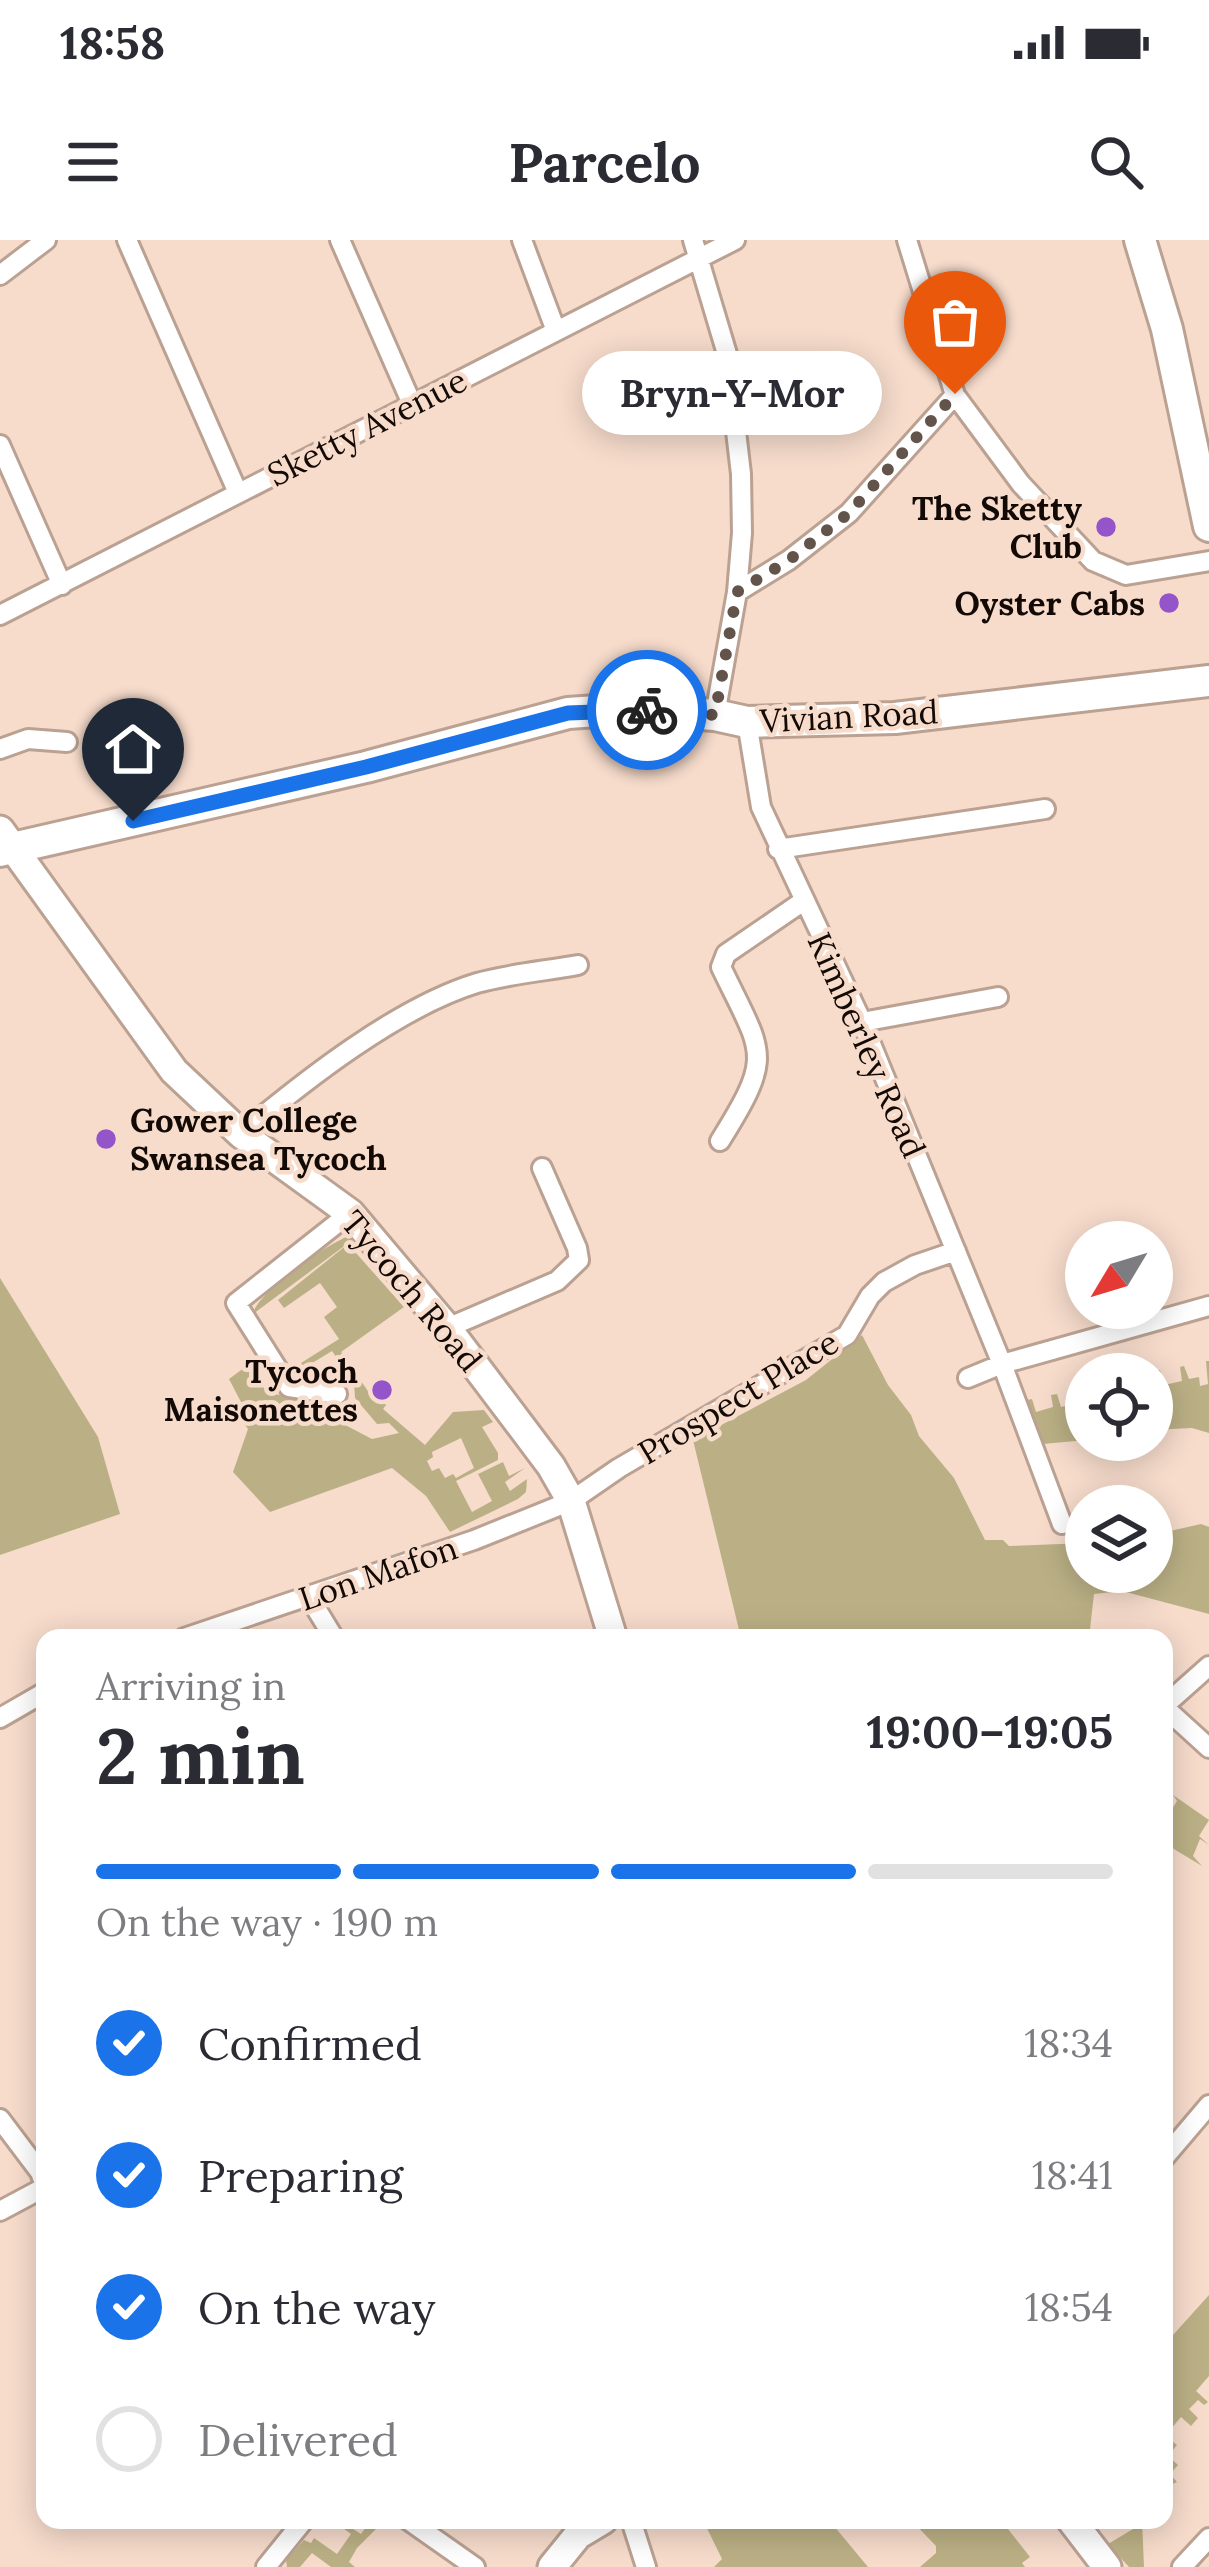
<!DOCTYPE html>
<html lang="en">
<head>
<meta charset="utf-8">
<style>
	:root { --surface:#fff; --page:#f2f2f3; --text:#2b2b33; --muted:#7c7c81; --line:#e1e1e2; --accent:#1a73e8 }
	body { margin:0; font-family:Lora,serif; background:var(--page); color:var(--text); height:100vh; display:flex; flex-direction:column; font-size:45px; white-space:nowrap }
	* { box-sizing:border-box; margin:0 }
	p { font-size:39px; color:var(--muted) }
	.icon { flex:none; width:66px; height:66px; fill:none; stroke:currentColor; stroke-width:2; stroke-linecap:round; stroke-linejoin:round }
	.map { position:relative; flex:1; overflow:hidden }
	.panel { position:absolute; left:36px; top:1389px; width:1137px; height:900px; display:flex; flex-direction:column; background:var(--surface); border-radius:24px; box-shadow:0 6px 30px #0003 }
	.panel>* { flex:none }
	.needle { width:78px; rotate:232deg }
	.tools { position:absolute; left:1065px; top:981px; display:grid; gap:24px }
	.tools a { display:grid; place-items:center; width:108px; height:108px; border-radius:50%; background:var(--surface); box-shadow:0 6px 30px #0003; font-size:60px }
	.pin { position:absolute; display:grid; place-items:center; width:102px; height:102px; color:#fff; margin:-123px -51px; border-radius:50% 50% 50% 0; rotate:-45deg; box-shadow:0 0 12px #0007 }
	.pin .icon { rotate:45deg }
	.courier { position:absolute; display:grid; place-items:center; width:120px; height:120px; margin:-60px; border:9px solid #1a73e8; border-radius:50%; background:#fff; color:#222; box-shadow:0 3px 15px #0007 }
	.bubble { position:absolute; height:84px; border-radius:42px; background:var(--surface); box-shadow:0 6px 30px #0003; font-size:39px; font-weight:700; line-height:84px; text-align:center }
	.summary em { font-style:normal; font-weight:700 }
	.summary div { display:flex; flex-direction:column-reverse }
	.summary { display:flex; align-items:center; justify-content:space-between; height:204px; padding:0 60px }
	h1 { font-size:78px; font-weight:700; line-height:90px }
	.bar { display:grid; grid-template-columns:repeat(4,1fr); gap:18px 12px; align-content:center; height:144px; padding:0 60px }
	.bar i { height:15px; border-radius:9px; background:var(--line) }
	.bar .on { background:var(--accent) }
	.bar p { grid-column:span 4 }
	ol { padding:0 60px; list-style:none }
	li { display:flex; align-items:center; gap:36px; height:132px }
	li p { margin-inline-start:auto }
	li .icon { padding:12px; border-radius:50%; background:var(--accent); color:#fff; stroke-width:4 }
	li:last-child { color:var(--muted) }
	li i { width:66px; height:66px; border:6px solid var(--line); border-radius:50% }
	.status { display:flex; justify-content:space-between; align-items:center; height:84px; padding:0 60px; background:var(--surface); direction:ltr }
	.status svg { height:33px; fill:currentColor }
	header { display:flex; justify-content:space-between; align-items:center; height:156px; padding:0 60px; background:var(--surface); font-size:54px; font-weight:700 }
	.map>svg:first-child { display:block }
	.green { fill:#bbb085; fill-rule:evenodd }
	.lines { fill:none; stroke-linecap:round; stroke-linejoin:round }
	.street-casing { stroke:#bba192; stroke-width:24 }
	.secondary-casing { stroke:#bba192; stroke-width:33 }
	.primary-casing { stroke:#bba192; stroke-width:36 }
	.street { stroke:#fff; stroke-width:18 }
	.secondary { stroke:#fff; stroke-width:27 }
	.primary { stroke:#fff; stroke-width:30 }
	.done { stroke:#63544b; stroke-width:12; stroke-dasharray:0 21.6 }
	.route { stroke:#1a73e8; stroke-width:15 }
	.poi-dot { fill:#9454ca; stroke:#f7dccc; stroke-width:4.5 }
	.labels { text-anchor:middle; stroke-width:9; stroke-linejoin:round; paint-order:stroke }
	.street-label { font-size:33px; fill:#130a06; stroke:#f7dccc }
	.poi-label { font-size:33px; font-weight:bold; fill:#130a06; stroke:#f7dccc; text-anchor:end }
</style>
</head>
<body>
<div class="status"><b>18:58</b><svg viewBox="0 0 49 12"><path d="M0 12V9h3v3zM5 12V6h3v6zM10 12V3h3v9zM15 12V0h3v12zM26 1h20v11H26zM47 4h2v5h-2z"/></svg></div>
<header><svg class="icon" aria-label="menu" viewBox="0 0 24 24"><path d="M4 6h16M4 12h16M4 18h16"/></svg>Parcelo<svg class="icon" aria-label="search" viewBox="0 0 24 24"><circle cx="10" cy="10" r="6"/><path d="M15 15l6 6"/></svg></header>
<div class="map">
<svg width="1209" height="2327" viewBox="0 0 1209 2327">
	<rect width="100%" height="100%" fill="#f7dccc"/>
	<path class="green" d="M 352,995 L 361,998 L 480,1153 L 478,1155 L 357,1003 L 351,1001 L 253,1074 C 256,1053 330,1001 352,995 Z
		M 348,1004 L 404,1067 L 341,1112 L 372,1157 L 377,1155 L 386,1165 L 383,1169 L 425,1205 L 453,1172 L 484,1170 L 493,1182 L 482,1187 L 498,1213 L 498,1220 L 456,1241 L 472,1272 L 492,1261 L 478,1234 L 503,1222 L 509,1236 L 525,1228 L 505,1242 L 510,1251 L 527,1239 L 526,1252 L 518,1259 L 450,1292 L 426,1256 L 392,1228 L 270,1272 L 233,1232 L 248,1189 L 234,1170 L 242,1164 L 229,1139 L 248,1125 L 265,1150 L 279,1155 L 282,1152 L 372,1199 L 399,1193 L 389,1183 L 377,1184 L 355,1158 L 354,1143 L 332,1111 L 304,1128 L 301,1123 L 339,1099 L 324,1077 L 337,1067 L 320,1043 L 284,1068 L 278,1060 ZM 461,1198 L 474,1228 L 456,1238 L 453,1234 L 445,1238 L 439,1228 L 432,1231 L 427,1221 L 433,1217 L 432,1212 Z
		M 0,1038 L 98,1197 L 120,1274 L 0,1315 Z
		M 862,1095 L 888,1145 L 911,1175 L 919,1196 L 954,1238 L 985,1300 L 1003,1300 L 1009,1306 L 1086,1303 L 1086,1332 L 1152,1332 L 1152,1295 L 1201,1284 L 1209,1287 L 1209,1374 L 1122,1351 L 1094,1354 L 1089,1398 L 741,1398 L 693,1200 L 806,1140 Z
		M 1206,1121 L 1209,1121 L 1209,1193 L 1192,1188 L 1152,1190 L 1152,1147 L 1157,1145 L 1154,1132 L 1160,1130 L 1164,1145 L 1182,1141 L 1180,1127 L 1184,1126 L 1189,1139 L 1199,1137 L 1200,1146 L 1208,1144 Z
		M 1083,1148 L 1086,1200 L 1043,1204 L 1027,1160 L 1032,1159 L 1036,1172 L 1053,1167 L 1051,1155 L 1057,1154 L 1061,1167 L 1079,1163 L 1076,1149 Z
		M 1173,1555 L 1209,1580 L 1199,1596 L 1209,1605 L 1200,1599 L 1193,1616 L 1202,1626 L 1164,1603 L 1164,1582 L 1177,1561 Z
		M 1209,2055 L 1209,2136 L 1196,2151 L 1208,2162 L 1204,2165 L 1198,2160 L 1189,2169 L 1198,2178 L 1191,2186 L 1181,2177 L 1170,2190 L 1173,2194 L 1169,2199 L 1177,2205 L 1168,2216 L 1178,2225 L 1170,2234 L 1177,2242 L 1164,2248 L 1164,2105 Z
		M 332,2280 L 347,2280 L 345,2284 L 361,2294 L 371,2280 L 385,2280 L 357,2308 L 349,2322 L 355,2327 L 331,2327 L 312,2313 L 300,2327 L 287,2327 L 286,2320 L 304,2300 L 311,2303 L 314,2298 L 337,2314 L 351,2294 Z
		M 703,2280 L 829,2280 L 868,2327 L 714,2327 L 722,2319 Z
		M 911,2280 L 1001,2280 L 1030,2317 L 1022,2323 L 1025,2327 L 920,2327 L 936,2313 L 936,2306 Z
		M 1127,2280 L 1142,2280 L 1144,2327 L 1129,2327 L 1108,2304 L 1133,2289 Z"/>
	<g class="lines">
		<g class="street-casing">
			<path id="street" d="M 127,0 L 238,253
				M 340,0 L 412,164
				M 522,0 L 556,91
				M 693,0 L 727,114 L 741,234 L 742,293 L 737,352 L 715,475
				M 907,0 L 955,155 L 1021,244 L 1093,321 L 1126,335 L 1209,321
				M 0,35 L 46,0
				M 0,205 L 62,345
				M 737,352 L 789,320 L 849,273 L 955,155
				M 0,375 L 735,0
				M 747,482 L 761,567 L 862,782 L 1002,1124 L 1062,1284
				M 0,509 L 28,499 L 67,502
				M 778,609 L 1045,569
				M 862,782 L 998,757
				M 241,894 C 304,841 398,767 477,743 C 509,734 545,731 578,725
				M 720,901 C 775,813 763,815 721,727 L 726,714 L 802,662
				M 447,1088 L 557,1041 L 579,1020 L 577,1008 L 542,928
				M 968,1138 L 1002,1124 L 1209,1066
				M 337,1154 L 289,1147 L 236,1063 L 350,973
				M 309,1357 L 334,1398
				M 184,1398 L 474,1300 L 571,1261 L 619,1228 L 847,1095 L 870,1056 L 884,1042 L 915,1025 L 956,1011
				M 1164,1466 L 1209,1426
				M 1164,1467 L 1209,1508
				M 0,1478 L 45,1452
				M 0,1879 L 40,1932 L 45,1946
				M 1164,1918 L 1209,1865
				M 0,1971 L 45,1947
				M 408,2280 L 475,2327
				M 631,2280 L 646,2327
				M 266,2327 L 304,2280
				M 1182,2327 L 1209,2298"/>
		</g>
		<g class="secondary-casing">
			<path id="secondary" d="M 0,590 L 174,831 L 241,894 L 350,973 L 447,1088 L 551,1226 L 571,1261 L 613,1398
				M 1071,2280 L 1107,2327
				M 552,2327 L 578,2295 L 603,2280"/>
		</g>
		<g class="primary-casing">
			<path id="primary" d="M 1140,0 L 1167,89 L 1209,286
				M 0,611 L 366,527 L 568,473 L 626,469 L 715,475 L 747,482 L 895,478 L 1209,441"/>
		</g>
		<use href="#street" class="street"/>
		<use href="#secondary" class="secondary"/>
		<use href="#primary" class="primary"/>
	</g>
	<g class="lines">
		<path class="done" d="M 647,470 L 715,475 L 737,352 L 789,320 L 849,273 L 955,154"/>
		<path class="route" d="M 133,581 L 366,527 L 568,473 L 647,470"/>
	</g>
	<g class="poi-dot">
		<circle cx="1106" cy="287" r="12"/>
		<circle cx="1169" cy="363" r="12"/>
		<circle cx="106" cy="899" r="12"/>
		<circle cx="382" cy="1150" r="12"/>
	</g>
	<g class="labels">
		<g class="street-label">
			<text transform="translate(367 187) rotate(-27)" y="12">Sketty Avenue</text>
			<text transform="translate(849 476) rotate(-3)" y="12">Vivian Road</text>
			<text transform="translate(867 805) rotate(66)" y="12">Kimberley Road</text>
			<text transform="translate(412 1051) rotate(50)" y="12">Tycoch Road</text>
			<text transform="translate(738 1157) rotate(-31)" y="12">Prospect Place</text>
			<text transform="translate(378 1333) rotate(-19)" y="12">Lon Mafon</text>
		</g>
		<g class="poi-label">
			<text x="1082" y="280">The Sketty<tspan x="1082" dy="38">Club</tspan></text>
			<text x="1145" y="375">Oyster Cabs</text>
			<text x="130" y="892" text-anchor="start">Gower College<tspan x="130" dy="38">Swansea Tycoch</tspan></text>
			<text x="358" y="1143">Tycoch<tspan x="358" dy="38">Maisonettes</tspan></text>
		</g>
	</g>
</svg>
<div class="tools">
<a><svg class="needle" viewBox="-14 -14 28 28"><path d="M0-13l5 13h-10z" fill="#e53935"/><path d="M0 13l5-13h-10z" fill="#7c7c81"/></svg></a>
<a><svg class="icon" aria-label="locate" viewBox="0 0 24 24"><circle cx="12" cy="12" r="6"/><path d="M12 2v4M12 18v4M2 12h4M18 12h4"/></svg></a>
<a><svg class="icon" aria-label="layers" viewBox="0 0 24 24"><path d="M12 4l9 5-9 5-9-5zM3 14l9 5 9-5"/></svg></a>
</div>
<div class="pin" style="left:955px;top:154px;background:#ea580c"><svg class="icon" aria-label="bag" viewBox="0 0 24 24"><path d="M5 8h14l-1 12H6zM9 8a3 3 0 0 1 6 0"/></svg></div>
<div class="pin" style="left:133px;top:581px;background:#1f2937"><svg class="icon" aria-label="home" viewBox="0 0 24 24"><path d="M3 11l9-7 9 7M6 9v11h12V9"/></svg></div>
<div class="courier" style="left:647px;top:470px"><svg class="icon" aria-label="bike" viewBox="0 0 24 24"><circle cx="6" cy="16" r="4"/><circle cx="18" cy="16" r="4"/><path d="M6 16l4-8h5l3 8M10 8l3 8H6M13 5h3"/></svg></div>
<div class="bubble" style="left:582px;top:111px;width:300px">Bryn-Y-Mor</div>
<section class="panel">
<div class="summary"><div><h1>2 min</h1><p>Arriving in</p></div><em>19:00–19:05</em></div>
<div class="bar"><i class="on"></i><i class="on"></i><i class="on"></i><i></i><p>On the way · 190 m</p></div>
<ol>
<li><svg class="icon" aria-label="check" viewBox="0 0 24 24"><path d="M5 12l5 5 9-10"/></svg>Confirmed<p>18:34</p></li>
<li><svg class="icon" aria-label="check" viewBox="0 0 24 24"><path d="M5 12l5 5 9-10"/></svg>Preparing<p>18:41</p></li>
<li><svg class="icon" aria-label="check" viewBox="0 0 24 24"><path d="M5 12l5 5 9-10"/></svg>On the way<p>18:54</p></li>
<li><i></i>Delivered</li>
</ol>
</section>
</div>
</body>
</html>
